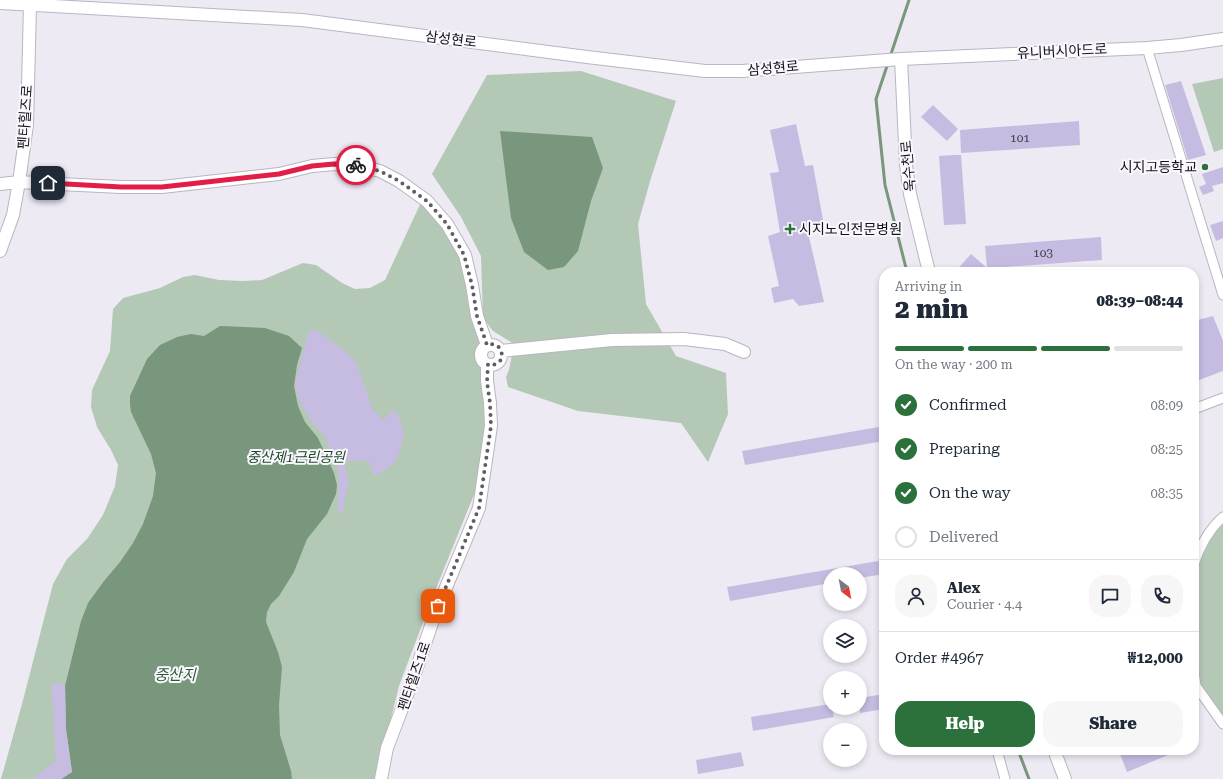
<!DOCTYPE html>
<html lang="en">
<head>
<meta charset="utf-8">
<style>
	:root { --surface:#fff; --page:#f6f6f7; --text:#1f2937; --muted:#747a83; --line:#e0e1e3; --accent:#2c713c }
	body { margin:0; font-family:"Roboto Serif","Noto Sans KR",serif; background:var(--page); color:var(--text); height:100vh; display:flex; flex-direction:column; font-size:15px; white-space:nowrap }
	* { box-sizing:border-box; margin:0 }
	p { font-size:13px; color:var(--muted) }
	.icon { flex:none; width:22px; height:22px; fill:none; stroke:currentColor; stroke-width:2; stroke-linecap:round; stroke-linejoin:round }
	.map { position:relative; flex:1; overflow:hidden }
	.sheet { position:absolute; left:879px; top:267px; width:320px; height:488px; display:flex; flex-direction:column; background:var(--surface); border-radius:16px; box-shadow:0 2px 6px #0003 }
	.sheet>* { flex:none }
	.needle { width:26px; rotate:148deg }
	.tools { position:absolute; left:823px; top:567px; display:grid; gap:8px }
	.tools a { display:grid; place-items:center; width:44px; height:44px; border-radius:50%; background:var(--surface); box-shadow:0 2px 6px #0003; font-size:20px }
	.pin { position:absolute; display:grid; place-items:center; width:34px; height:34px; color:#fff; margin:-17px; border-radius:8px; box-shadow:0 2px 6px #0006 }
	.courier { position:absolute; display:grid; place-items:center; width:40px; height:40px; margin:-20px; border:3px solid #e11d48; border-radius:50%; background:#fff; color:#222; box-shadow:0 1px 5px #0007 }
	.headline em { font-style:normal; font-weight:800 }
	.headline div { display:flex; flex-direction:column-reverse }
	.headline { display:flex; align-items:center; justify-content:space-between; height:68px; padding:0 16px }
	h1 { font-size:26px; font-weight:800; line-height:30px }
	.bar { display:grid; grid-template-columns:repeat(4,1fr); gap:6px 4px; align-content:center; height:48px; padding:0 16px }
	.bar i { height:5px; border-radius:3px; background:var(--line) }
	.bar .on { background:var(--accent) }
	.bar p { grid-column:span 4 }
	.line { display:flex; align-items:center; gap:10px; padding:0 16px; border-top:1px solid var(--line) }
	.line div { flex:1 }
	.round { display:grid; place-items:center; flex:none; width:42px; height:42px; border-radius:16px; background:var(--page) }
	ol { padding:0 16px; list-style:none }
	li { display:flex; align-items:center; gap:12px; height:44px }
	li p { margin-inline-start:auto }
	li .icon { padding:4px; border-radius:50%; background:var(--accent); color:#fff; stroke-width:4 }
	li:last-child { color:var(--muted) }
	li i { width:22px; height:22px; border:2px solid var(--line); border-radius:50% }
	.primary-button { display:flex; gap:8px; margin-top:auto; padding:8px 16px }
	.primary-button a { flex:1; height:46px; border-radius:16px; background:var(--accent); color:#fff; font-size:16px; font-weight:800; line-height:46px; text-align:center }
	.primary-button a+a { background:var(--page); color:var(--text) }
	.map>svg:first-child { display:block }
	.green { fill:#b4c8b6 }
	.water { fill:#78977c }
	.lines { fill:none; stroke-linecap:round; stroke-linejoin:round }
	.stream { stroke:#78977c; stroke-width:3 }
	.building { fill:#c6bce2 }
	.street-casing { stroke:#b8b6bf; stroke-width:11 }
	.secondary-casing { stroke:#b8b6bf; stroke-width:14 }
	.street { stroke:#fff; stroke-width:9 }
	.secondary { stroke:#fff; stroke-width:12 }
	.done { stroke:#5f5e63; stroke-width:4; stroke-dasharray:0 7.2 }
	.route { stroke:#e11d48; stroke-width:5 }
	.poi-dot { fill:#2c713c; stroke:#faf8fe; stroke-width:1.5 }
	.labels { text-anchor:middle; stroke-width:4; stroke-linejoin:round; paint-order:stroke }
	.number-label { font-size:12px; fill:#403c48 }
	.street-label { font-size:14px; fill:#131215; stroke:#faf8fe }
	.poi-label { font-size:14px; fill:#131215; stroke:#faf8fe; text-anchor:end }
	.park-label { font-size:14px; font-style:italic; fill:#174923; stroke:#faf8fe }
	.water-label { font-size:15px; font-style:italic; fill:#295a33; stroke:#faf8fe }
</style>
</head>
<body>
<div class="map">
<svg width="1223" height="779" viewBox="0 0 1223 779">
	<rect width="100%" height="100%" fill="#edeaf4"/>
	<path class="green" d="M 581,71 L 676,101 L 651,178 L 638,224 L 646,304 L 676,356 L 726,373 L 728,414 L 708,462 L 681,423 L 578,411 L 508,387 L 506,377 L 509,370 L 514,344 L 493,331 L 483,318 L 481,256 L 461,217 L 432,174 L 487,75 Z
		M 1223,78 L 1223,149 L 1214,152 L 1192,84 Z
		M 423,198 L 465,255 L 487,345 L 487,364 L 486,465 L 431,601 L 399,686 L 376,779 L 1,779 L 22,704 L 53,584 L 67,559 L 87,539 L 103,515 L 115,486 L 118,465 L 111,450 L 97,427 L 91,407 L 92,390 L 110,351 L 113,309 L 123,298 L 160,288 L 183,277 L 195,275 L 219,280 L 243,281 L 262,280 L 303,263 L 316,265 L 342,283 L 355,289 L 370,288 L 385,280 Z
		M 1223,517 L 1223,724 L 1196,686 L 1194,672 L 1194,564 Z"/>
	<path class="water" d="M 500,131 L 592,137 L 603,168 L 591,201 L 578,251 L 564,267 L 548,270 L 524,252 L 511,218 Z
		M 220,326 L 265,328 L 289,336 L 302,348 L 297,365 L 294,386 L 298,406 L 305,422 L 318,438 L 334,473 L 337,485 L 336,494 L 327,514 L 307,539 L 294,572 L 279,596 L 271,604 L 267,612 L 266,622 L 278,652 L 282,667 L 279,705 L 280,735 L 291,771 L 292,779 L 61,779 L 72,772 L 66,729 L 65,686 L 81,621 L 88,603 L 104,581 L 120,562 L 133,543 L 143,524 L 153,496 L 156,473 L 151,454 L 131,412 L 130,404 L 130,396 L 147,359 L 160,345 L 177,337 L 191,334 L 204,336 Z"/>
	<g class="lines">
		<path class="stream" d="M 890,57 L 909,0
			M 888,63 L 876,99 L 885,185 L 907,272
			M 1018,750 L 1029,779"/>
	</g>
	<path class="building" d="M 1181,81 L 1206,155 L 1188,160 L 1165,85 Z
		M 933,105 L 958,129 L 947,141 L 921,117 Z
		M 1079,121 L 1080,145 L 961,153 L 960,130 Z
		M 796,124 L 805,166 L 813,165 L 824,225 L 807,228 L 824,302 L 799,306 L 793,299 L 774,303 L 771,288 L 779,286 L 768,236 L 780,232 L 770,173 L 779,172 L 770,130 Z
		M 954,155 L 961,155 L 966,224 L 944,225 L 939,156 Z
		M 1223,167 L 1223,183 L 1212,186 L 1214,191 L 1203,195 L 1199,187 L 1206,184 L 1202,174 Z
		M 1223,221 L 1223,238 L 1216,241 L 1210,225 Z
		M 1101,237 L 1102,260 L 977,269 L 975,272 L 955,272 L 971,254 L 987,268 L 985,246 Z
		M 1213,316 L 1223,341 L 1223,371 L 1194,382 L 1194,321 Z
		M 309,330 L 318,331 L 346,352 L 357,364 L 373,411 L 376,412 L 383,420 L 395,409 L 400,420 L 404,435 L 400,450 L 396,460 L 389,468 L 374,476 L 368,459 L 362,461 L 343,461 L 349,481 L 342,513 L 338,513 L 339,472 L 325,437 L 313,423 L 300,403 L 295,384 Z
		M 884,426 L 884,441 L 745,465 L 742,451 Z
		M 884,560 L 884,574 L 860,578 L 860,574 L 830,574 L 830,583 L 730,601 L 727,587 Z
		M 51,683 L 65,684 L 66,729 L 72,772 L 61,779 L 32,779 L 56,761 Z
		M 884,694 L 884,709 L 860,713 L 860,698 Z
		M 830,704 L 830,708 L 832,708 L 834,717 L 753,731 L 751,717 Z
		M 1130,750 L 1180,750 L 1127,772 L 1120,754 Z
		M 741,752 L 744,766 L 698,774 L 696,760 Z"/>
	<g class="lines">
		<g class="street-casing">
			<path id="street" d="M 1147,48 L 1223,295
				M 1194,409 L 1223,398
				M 1194,564 C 1200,546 1208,530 1223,517
				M 1194,672 L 1196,686 L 1223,724
				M 997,750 L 1005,779"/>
		</g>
		<g class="secondary-casing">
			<path id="secondary" d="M 0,3 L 302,20 L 587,57 L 705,71 L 742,71 L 901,59 L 1147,48 L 1181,45 L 1223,39
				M 901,59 L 906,165 L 910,194 L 929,272
				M 0,184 L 19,182 L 121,187 L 162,187 L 279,174 L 312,166 L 334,164 L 356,165 L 380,171 L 399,181 L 427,201 L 447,224 L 465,255 L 472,285 L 477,316 L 487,345
				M 0,251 L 13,215 L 19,182 L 27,125 L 30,5
				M481 355a10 10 0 1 1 20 0a10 10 0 1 1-20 0Z
				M 501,351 L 612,340 L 684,339 L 725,344 L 744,352
				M 1054,750 L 1065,779
				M 381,779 L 387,748 L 412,682 L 435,614 L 479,508 L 491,426 L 490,403 L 487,381 L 487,364"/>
		</g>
		<use href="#street" class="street"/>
		<use href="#secondary" class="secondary"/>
	</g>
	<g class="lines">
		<path class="done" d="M 356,165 L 380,171 L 399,181 L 427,201 L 447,224 L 464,255 L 472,285 L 477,316 L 487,345 C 505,339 508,369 488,364 L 487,382 L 490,403 L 491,426 L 479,508 L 438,606"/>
		<path class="route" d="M 48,183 L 121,187 L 162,187 L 279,174 L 312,166 L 334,164 L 356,165"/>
	</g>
	<g class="poi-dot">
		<circle cx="1205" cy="167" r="4"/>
		<path d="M788 223h4v4h4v4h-4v4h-4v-4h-4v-4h4z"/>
	</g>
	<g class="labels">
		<g class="number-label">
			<text x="1020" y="142">101</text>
			<text x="1043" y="257">103</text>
		</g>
		<g class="street-label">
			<text transform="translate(451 39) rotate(7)" y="5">삼성현로</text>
			<text transform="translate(1062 51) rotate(-3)" y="5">유니버시아드로</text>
			<text transform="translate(773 68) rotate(-5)" y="5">삼성현로</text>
			<text transform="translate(25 117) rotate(-86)" y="5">펜타힐즈로</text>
			<text transform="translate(908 166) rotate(-95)" y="5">욱수천로</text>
			<text transform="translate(414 676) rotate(-71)" y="5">펜타힐즈1로</text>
		</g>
		<g class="poi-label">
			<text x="1197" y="172">시지고등학교</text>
			<text x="799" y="234" text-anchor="start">시지노인전문병원</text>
		</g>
		<g class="park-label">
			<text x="296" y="462">중산제1근린공원</text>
		</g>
		<g class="water-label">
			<text x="175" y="680">중산지</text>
		</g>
	</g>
</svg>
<div class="tools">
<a><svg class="needle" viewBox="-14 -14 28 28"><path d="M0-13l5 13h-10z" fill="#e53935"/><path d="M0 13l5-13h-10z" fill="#747a83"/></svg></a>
<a><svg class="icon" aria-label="layers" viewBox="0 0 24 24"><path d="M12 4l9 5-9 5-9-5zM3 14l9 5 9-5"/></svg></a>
<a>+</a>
<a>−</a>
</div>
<div class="pin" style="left:438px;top:606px;background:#ea580c"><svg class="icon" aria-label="bag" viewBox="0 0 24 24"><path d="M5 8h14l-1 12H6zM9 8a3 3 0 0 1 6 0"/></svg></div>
<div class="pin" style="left:48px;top:183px;background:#1f2937"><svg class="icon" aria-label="home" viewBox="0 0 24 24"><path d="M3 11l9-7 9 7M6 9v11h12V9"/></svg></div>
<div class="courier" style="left:356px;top:165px"><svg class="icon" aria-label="bike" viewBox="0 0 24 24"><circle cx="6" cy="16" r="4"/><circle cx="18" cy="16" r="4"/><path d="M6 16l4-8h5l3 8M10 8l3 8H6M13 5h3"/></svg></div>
<section class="sheet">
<div class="headline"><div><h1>2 min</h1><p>Arriving in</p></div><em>08:39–08:44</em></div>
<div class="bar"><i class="on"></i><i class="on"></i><i class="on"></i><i></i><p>On the way · 200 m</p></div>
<ol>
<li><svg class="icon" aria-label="check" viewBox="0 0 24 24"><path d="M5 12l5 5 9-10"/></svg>Confirmed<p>08:09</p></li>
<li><svg class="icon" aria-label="check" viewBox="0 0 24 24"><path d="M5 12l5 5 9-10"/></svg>Preparing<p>08:25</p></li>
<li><svg class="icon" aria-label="check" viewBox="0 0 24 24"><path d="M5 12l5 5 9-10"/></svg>On the way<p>08:35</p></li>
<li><i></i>Delivered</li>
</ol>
<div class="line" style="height:72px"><a class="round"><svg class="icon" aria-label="person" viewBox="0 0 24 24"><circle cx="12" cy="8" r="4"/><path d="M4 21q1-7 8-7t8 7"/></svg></a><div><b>Alex</b><p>Courier · 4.4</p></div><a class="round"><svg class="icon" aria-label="chat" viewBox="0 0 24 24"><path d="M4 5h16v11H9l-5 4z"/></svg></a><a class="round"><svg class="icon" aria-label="phone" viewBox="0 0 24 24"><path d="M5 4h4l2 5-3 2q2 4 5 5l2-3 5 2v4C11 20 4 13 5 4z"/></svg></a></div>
<div class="line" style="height:52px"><div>Order #4967</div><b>₩12,000</b></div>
<div class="primary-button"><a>Help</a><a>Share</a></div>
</section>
</div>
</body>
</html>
